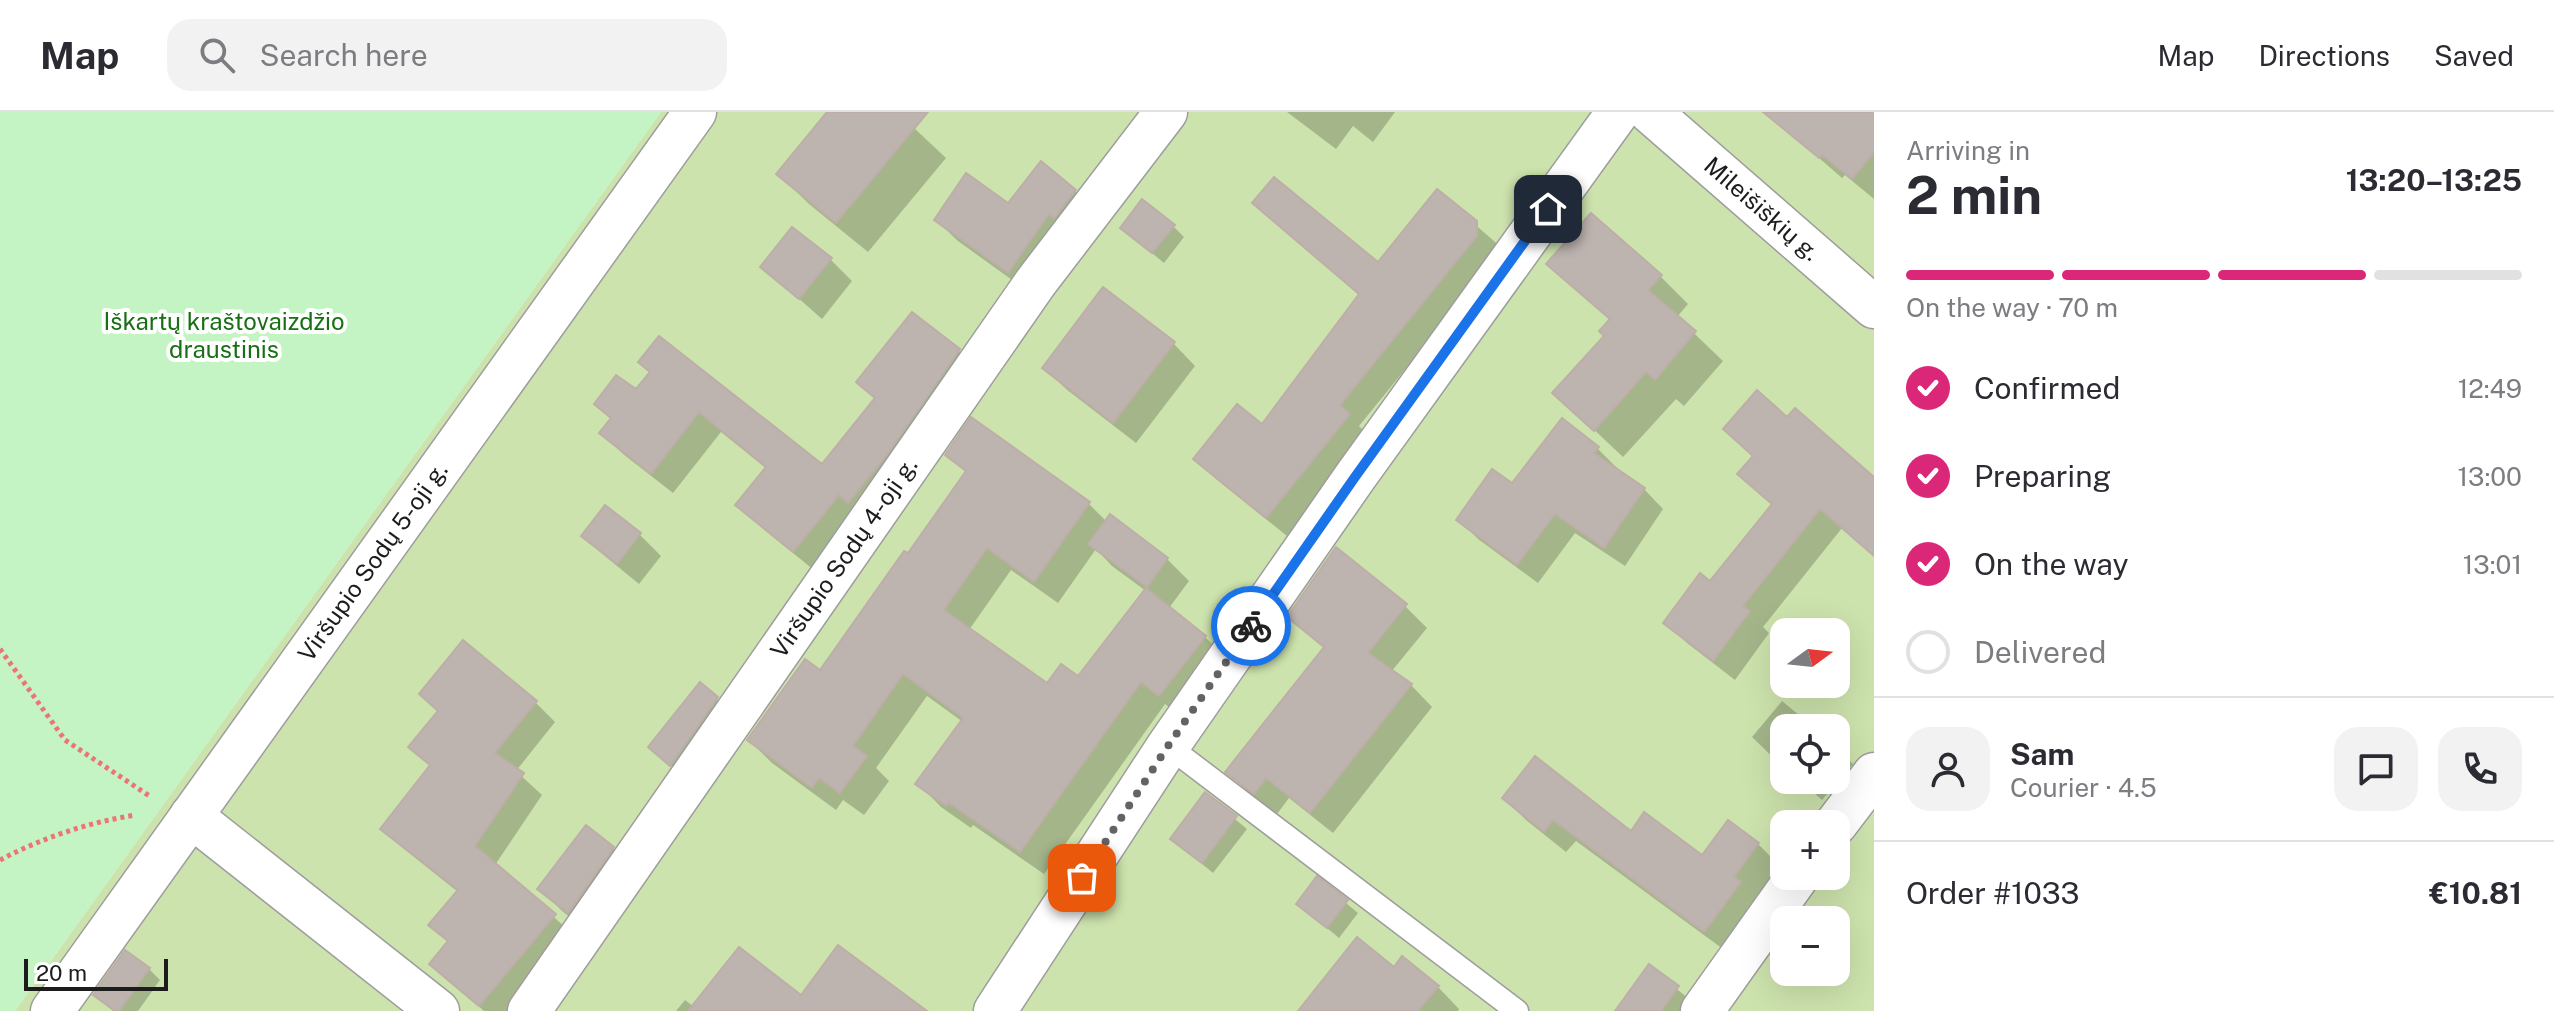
<!DOCTYPE html>
<html lang="en">
<head>
<meta charset="utf-8">
<style>
	:root { --surface:#fff; --page:#f2f2f3; --text:#2b2b33; --muted:#7c7c81; --line:#e1e1e2; --accent:#db2777 }
	body { margin:0; font-family:"Public Sans",sans-serif; background:var(--page); color:var(--text); height:100vh; display:flex; flex-direction:column; font-size:30px; white-space:nowrap }
	* { box-sizing:border-box; margin:0 }
	p { font-size:26px; color:var(--muted) }
	.icon { flex:none; width:44px; height:44px; fill:none; stroke:currentColor; stroke-width:2; stroke-linecap:round; stroke-linejoin:round }
	.map { position:relative; flex:1; overflow:hidden }
	.side { display:flex; flex-direction:column; background:var(--surface); width:680px }
	.side>* { flex:none }
	.needle { width:52px; rotate:75deg }
	.fabs { position:absolute; left:1770px; top:506px; display:grid; gap:16px }
	.fabs a { display:grid; place-items:center; width:80px; height:80px; border-radius:16px; background:var(--surface); box-shadow:0 8px 32px #0002; font-size:40px }
	.scale { position:absolute; left:24px; bottom:20px; width:144px; box-sizing:border-box; padding-left:8px; border:4px solid #1c1c1c; border-top:0; font-size:22px; line-height:28px; white-space:nowrap; color:#1c1c1c; -webkit-text-stroke:6px #fff; paint-order:stroke }
	.pin { position:absolute; display:grid; place-items:center; width:68px; height:68px; color:#fff; margin:-34px; border-radius:16px; box-shadow:0 4px 12px #0006 }
	.courier { position:absolute; display:grid; place-items:center; width:80px; height:80px; margin:-40px; border:6px solid #1a73e8; border-radius:50%; background:#fff; color:#222; box-shadow:0 2px 10px #0007 }
	.head em { font-style:normal; font-weight:700 }
	.head div { display:flex; flex-direction:column-reverse }
	.head { display:flex; align-items:center; justify-content:space-between; height:136px; padding:0 32px }
	h1 { font-size:52px; font-weight:700; line-height:60px }
	.bar { display:grid; grid-template-columns:repeat(4,1fr); gap:12px 8px; align-content:center; height:96px; padding:0 32px }
	.bar i { height:10px; border-radius:6px; background:var(--line) }
	.bar .on { background:var(--accent) }
	.bar p { grid-column:span 4 }
	.line { display:flex; align-items:center; gap:20px; padding:0 32px; border-top:2px solid var(--line) }
	.line div { flex:1 }
	.round { display:grid; place-items:center; flex:none; width:84px; height:84px; border-radius:24px; background:var(--page) }
	ol { padding:0 32px; list-style:none }
	li { display:flex; align-items:center; gap:24px; height:88px }
	li p { margin-inline-start:auto }
	li .icon { padding:8px; border-radius:50%; background:var(--accent); color:#fff; stroke-width:4 }
	li:last-child { color:var(--muted) }
	li i { width:44px; height:44px; border:4px solid var(--line); border-radius:50% }
	header { display:flex; align-items:center; gap:48px; box-sizing:border-box; height:112px; padding:0 40px; background:var(--surface); border-bottom:2px solid var(--line) }
	header strong { font-size:38px }
	nav { display:flex; gap:44px; margin-inline-start:auto; font-size:28px }
	.search { width:560px; height:72px; background:var(--page); display:flex; align-items:center; gap:20px; box-sizing:border-box; padding:0 28px; border-radius:24px; color:var(--muted); font-size:30px }
	main { display:flex; flex:1; min-height:0 }
	.map>svg:first-child { display:block }
	.grass { fill:#cde3ad; fill-rule:evenodd }
	.park { fill:#c4f4c3 }
	.shadow { fill:#0003; fill-rule:evenodd }
	.building { fill:#bdb4b0; stroke:#bdaea7; stroke-width:2 }
	.lines { fill:none; stroke-linecap:round; stroke-linejoin:round }
	.service-casing { stroke:#9d9d9d; stroke-width:25 }
	.minor-casing { stroke:#9d9d9d; stroke-width:45 }
	.path { stroke:#ec7476; stroke-width:5; stroke-dasharray:4 4; stroke-linecap:butt }
	.service { stroke:#fff; stroke-width:22 }
	.minor { stroke:#fff; stroke-width:42 }
	.done { stroke:#656362; stroke-width:8; stroke-dasharray:0 14.4 }
	.route { stroke:#1a73e8; stroke-width:10 }
	.labels { text-anchor:middle; stroke-width:8; stroke-linejoin:round; paint-order:stroke }
	.street-label { font-size:24px; fill:#1c1c1c; stroke:#fff }
	.park-label { font-size:24px; fill:#186f15; stroke:#fff }
</style>
</head>
<body>
<header>
<strong>Map</strong>
<div class="search"><svg class="icon" aria-label="search" viewBox="0 0 24 24"><circle cx="10" cy="10" r="6"/><path d="M15 15l6 6"/></svg>Search here</div>
<nav><a>Map</a><a>Directions</a><a>Saved</a></nav>
</header>
<main>
<div class="map">
<svg width="1874" height="899" viewBox="0 0 1874 899">
	<rect width="100%" height="100%" fill="#ede8e3"/>
	<path class="grass" d="M 661,0 L 1874,0 L 1874,899 L 15,899 ZM 1784,520 L 1836,520 L 1836,572 L 1784,572 ZM 1784,616 L 1836,616 L 1836,668 L 1784,668 ZM 1784,712 L 1836,712 L 1836,764 L 1784,764 ZM 1784,808 L 1836,808 L 1836,860 L 1784,860 Z"/>
	<path class="park" d="M 0,0 L 661,0 L 15,899 L 0,899 Z"/>
	<path class="shadow" d="M 830,0 L 897,0 L 946,46 L 868,140 L 809,92 L 779,62 Z
		M 1287,0 L 1395,0 L 1373,30 L 1353,14 L 1336,37 Z
		M 1788,0 L 1874,0 L 1874,87 L 1845,63 L 1842,66 L 1779,11 Z
		M 1075,79 L 1097,101 L 1030,181 L 958,129 L 936,108 Z
		M 1438,80 L 1503,137 L 1359,314 L 1368,323 L 1287,424 L 1216,367 L 1196,347 L 1262,315 L 1360,184 L 1254,91 L 1378,153 Z
		M 1173,114 L 1184,125 L 1164,151 L 1122,116 Z
		M 830,147 L 852,169 L 822,207 L 763,155 Z
		M 1549,152 L 1660,164 L 1688,192 L 1677,205 L 1723,249 L 1684,294 L 1676,287 L 1623,345 L 1555,281 L 1607,224 L 1611,209 Z
		M 1174,232 L 1195,254 L 1136,331 L 1066,277 L 1044,255 Z
		M 959,239 L 980,260 L 815,459 L 759,413 L 738,392 L 767,357 L 721,320 L 673,381 L 623,342 L 602,321 L 612,308 L 596,292 L 636,280 L 651,261 L 822,355 L 876,288 L 859,270 Z
		M 1787,307 L 1874,368 L 1874,444 L 1842,416 L 1763,515 L 1769,521 L 1735,568 L 1687,531 L 1666,510 L 1710,472 L 1773,393 L 1740,362 L 1754,345 L 1725,317 Z
		M 1597,336 L 1617,356 L 1616,358 L 1644,377 L 1663,397 L 1625,454 L 1575,421 L 1538,471 L 1478,427 L 1458,407 L 1513,374 Z
		M 948,342 L 1089,392 L 1107,410 L 1110,405 L 1167,447 L 1189,469 L 1169,496 L 1205,525 L 1228,548 L 1184,606 L 1165,592 L 1044,762 L 973,713 L 971,716 L 941,695 L 918,671 L 963,610 L 927,584 L 876,656 L 889,669 L 864,703 L 843,688 L 836,698 L 772,651 L 749,628 L 821,561 L 967,361 ZM 1096,437 L 1112,454 L 1146,479 L 1078,567 L 1047,574 L 969,518 L 1011,458 L 1058,491 Z
		M 639,422 L 661,444 L 639,472 L 606,445 L 584,424 Z
		M 1405,494 L 1427,516 L 1391,560 L 1411,573 L 1432,595 L 1333,721 L 1289,686 L 1277,702 L 1250,682 L 1228,660 L 1325,537 L 1290,505 Z
		M 717,587 L 738,608 L 693,674 L 650,635 Z
		M 1782,589 L 1815,616 L 1784,616 L 1784,656 L 1752,625 Z
		M 535,590 L 555,610 L 516,659 L 542,683 L 495,753 L 574,823 L 511,899 L 484,899 L 432,852 L 449,831 L 431,813 L 458,780 L 403,736 L 383,717 L 431,655 L 410,635 Z
		M 1836,635 L 1853,652 L 1822,688 L 1799,668 L 1836,668 Z
		M 1206,683 L 1247,717 L 1213,761 L 1172,727 Z
		M 1504,686 L 1631,722 L 1703,746 L 1758,732 L 1780,754 L 1755,787 L 1761,793 L 1727,840 L 1576,729 L 1566,740 L 1526,708 Z
		M 613,736 L 634,758 L 591,821 L 562,799 L 540,777 Z
		M 1317,767 L 1358,801 L 1339,826 L 1298,792 Z
		M 1650,855 L 1689,887 L 1680,899 L 1627,899 Z
		M 149,857 L 160,868 L 138,899 L 113,899 L 95,883 Z
		M 1394,857 L 1438,875 L 1459,897 L 1458,899 L 1313,899 Z
		M 685,888 L 694,895 L 813,899 L 676,899 Z"/>
	<path class="building" d="M 827,0 L 928,0 L 836,111 L 776,62 Z
		M 1763,0 L 1874,0 L 1874,40 L 1852,67 L 1822,43 L 1819,46 Z
		M 1041,49 L 1076,78 L 1054,106 L 1049,102 L 1008,161 L 934,108 L 966,61 L 1008,91 Z
		M 1274,65 L 1378,150 L 1437,77 L 1477,109 L 1477,124 L 1340,293 L 1350,302 L 1266,406 L 1193,347 L 1237,292 L 1262,312 L 1359,182 L 1252,91 Z
		M 1142,87 L 1175,113 L 1152,141 L 1120,116 Z
		M 1591,101 L 1662,163 L 1648,178 L 1696,219 L 1655,268 L 1646,260 L 1594,319 L 1552,281 L 1604,224 L 1599,219 L 1610,207 L 1546,152 Z
		M 792,115 L 832,146 L 799,187 L 760,155 Z
		M 1103,175 L 1175,230 L 1113,311 L 1042,256 Z
		M 912,200 L 960,237 L 886,344 L 848,391 L 839,383 L 793,440 L 735,393 L 766,355 L 699,300 L 651,362 L 599,321 L 611,306 L 594,292 L 616,263 L 636,277 L 650,260 L 638,250 L 659,224 L 822,352 L 875,286 L 856,270 Z
		M 1757,278 L 1787,305 L 1795,296 L 1874,365 L 1874,444 L 1820,397 L 1743,494 L 1750,499 L 1713,549 L 1663,511 L 1700,461 L 1710,469 L 1772,392 L 1737,362 L 1753,344 L 1723,317 Z
		M 971,305 L 1090,390 L 1034,470 L 987,436 L 944,498 L 1047,571 L 1061,552 L 1078,564 L 1146,476 L 1206,524 L 1159,584 L 1141,570 L 1020,740 L 949,691 L 946,694 L 915,672 L 963,606 L 903,562 L 853,634 L 867,644 L 840,681 L 819,666 L 812,676 L 747,628 L 805,547 L 820,558 L 904,439 L 908,441 L 966,359 L 945,343 Z
		M 1562,306 L 1599,335 L 1594,341 L 1645,376 L 1604,436 L 1555,402 L 1517,453 L 1456,408 L 1492,357 L 1512,371 Z
		M 605,393 L 641,421 L 617,452 L 581,424 Z
		M 1110,402 L 1168,446 L 1147,475 L 1088,432 Z
		M 1336,435 L 1407,492 L 1368,541 L 1412,572 L 1310,701 L 1266,666 L 1254,682 L 1225,660 L 1324,535 L 1287,505 Z
		M 463,528 L 537,589 L 495,641 L 524,661 L 475,734 L 556,802 L 479,894 L 429,852 L 448,829 L 428,813 L 458,778 L 380,717 L 430,653 L 408,635 L 438,599 L 419,582 Z
		M 700,570 L 718,585 L 670,654 L 648,635 Z
		M 1535,644 L 1631,719 L 1644,700 L 1702,743 L 1728,708 L 1759,731 L 1734,765 L 1741,770 L 1704,820 L 1553,708 L 1544,720 L 1502,686 Z
		M 1205,680 L 1237,704 L 1202,751 L 1170,727 Z
		M 586,713 L 614,735 L 568,801 L 537,777 Z
		M 1317,764 L 1348,788 L 1327,816 L 1296,792 Z
		M 1357,825 L 1394,855 L 1402,844 L 1439,874 L 1418,899 L 1298,899 Z
		M 838,833 L 927,899 L 688,899 L 739,835 L 801,883 Z
		M 125,838 L 150,856 L 119,899 L 115,899 L 93,883 Z
		M 1649,852 L 1679,874 L 1661,899 L 1615,899 Z"/>
	<g class="lines">
		<g class="service-casing">
			<path id="service" d="M 1168,634 L 1517,899"/>
		</g>
		<g class="minor-casing">
			<g id="minor">
				<path id="s1" d="M 1650,0 L 1874,195"/>
				<path d="M 191,704 L 438,899"/>
				<path d="M 1836,712 L 1874,662"/>
				<path id="s2" d="M 52,899 L 695,0"/>
				<path id="s3" d="M 529,899 L 1036,170 L 1166,0"/>
				<path d="M 995,899 L 1168,634 L 1355,365 L 1618,0"/>
				<path d="M 1702,899 L 1798,764"/>
			</g>
		</g>
		<path class="path" d="M 0,537 L 65,628 L 151,685
			M 0,748 C 42,726 89,710 136,703"/>
		<use href="#service" class="service"/>
		<use href="#minor" class="minor"/>
	</g>
	<g class="lines">
		<path class="done" d="M 1082,766 L 1168,634 L 1251,514"/>
		<path class="route" d="M 1251,514 L 1355,365 L 1548,97"/>
	</g>
	<g class="labels">
		<g class="street-label">
			<text dy="8" stroke="none"><textPath href="#s1" startOffset="148">Mileišiškių g.</textPath></text>
			<text dy="8" stroke="none"><textPath href="#s3" startOffset="552">Viršupio Sodų 4-oji g.</textPath></text>
			<text dy="8" stroke="none"><textPath href="#s2" startOffset="552">Viršupio Sodų 5-oji g.</textPath></text>
		</g>
		<g class="park-label">
			<text x="224" y="218">Iškartų kraštovaizdžio<tspan x="224" dy="28">draustinis</tspan></text>
		</g>
	</g>
</svg>
<div class="fabs">
<a><svg class="needle" viewBox="-14 -14 28 28"><path d="M0-13l5 13h-10z" fill="#e53935"/><path d="M0 13l5-13h-10z" fill="#7c7c81"/></svg></a>
<a><svg class="icon" aria-label="locate" viewBox="0 0 24 24"><circle cx="12" cy="12" r="6"/><path d="M12 2v4M12 18v4M2 12h4M18 12h4"/></svg></a>
<a>+</a>
<a>−</a>
</div>
<div class="scale">20 m</div>
<div class="pin" style="left:1082px;top:766px;background:#ea580c"><svg class="icon" aria-label="bag" viewBox="0 0 24 24"><path d="M5 8h14l-1 12H6zM9 8a3 3 0 0 1 6 0"/></svg></div>
<div class="pin" style="left:1548px;top:97px;background:#1f2937"><svg class="icon" aria-label="home" viewBox="0 0 24 24"><path d="M3 11l9-7 9 7M6 9v11h12V9"/></svg></div>
<div class="courier" style="left:1251px;top:514px"><svg class="icon" aria-label="bike" viewBox="0 0 24 24"><circle cx="6" cy="16" r="4"/><circle cx="18" cy="16" r="4"/><path d="M6 16l4-8h5l3 8M10 8l3 8H6M13 5h3"/></svg></div>
</div>
<section class="side">
<div class="head"><div><h1>2 min</h1><p>Arriving in</p></div><em>13:20–13:25</em></div>
<div class="bar"><i class="on"></i><i class="on"></i><i class="on"></i><i></i><p>On the way · 70 m</p></div>
<ol>
<li><svg class="icon" aria-label="check" viewBox="0 0 24 24"><path d="M5 12l5 5 9-10"/></svg>Confirmed<p>12:49</p></li>
<li><svg class="icon" aria-label="check" viewBox="0 0 24 24"><path d="M5 12l5 5 9-10"/></svg>Preparing<p>13:00</p></li>
<li><svg class="icon" aria-label="check" viewBox="0 0 24 24"><path d="M5 12l5 5 9-10"/></svg>On the way<p>13:01</p></li>
<li><i></i>Delivered</li>
</ol>
<div class="line" style="height:144px"><a class="round"><svg class="icon" aria-label="person" viewBox="0 0 24 24"><circle cx="12" cy="8" r="4"/><path d="M4 21q1-7 8-7t8 7"/></svg></a><div><b>Sam</b><p>Courier · 4.5</p></div><a class="round"><svg class="icon" aria-label="chat" viewBox="0 0 24 24"><path d="M4 5h16v11H9l-5 4z"/></svg></a><a class="round"><svg class="icon" aria-label="phone" viewBox="0 0 24 24"><path d="M5 4h4l2 5-3 2q2 4 5 5l2-3 5 2v4C11 20 4 13 5 4z"/></svg></a></div>
<div class="line" style="height:104px"><div>Order #1033</div><b>€10.81</b></div>
</section>
</main>
</body>
</html>
